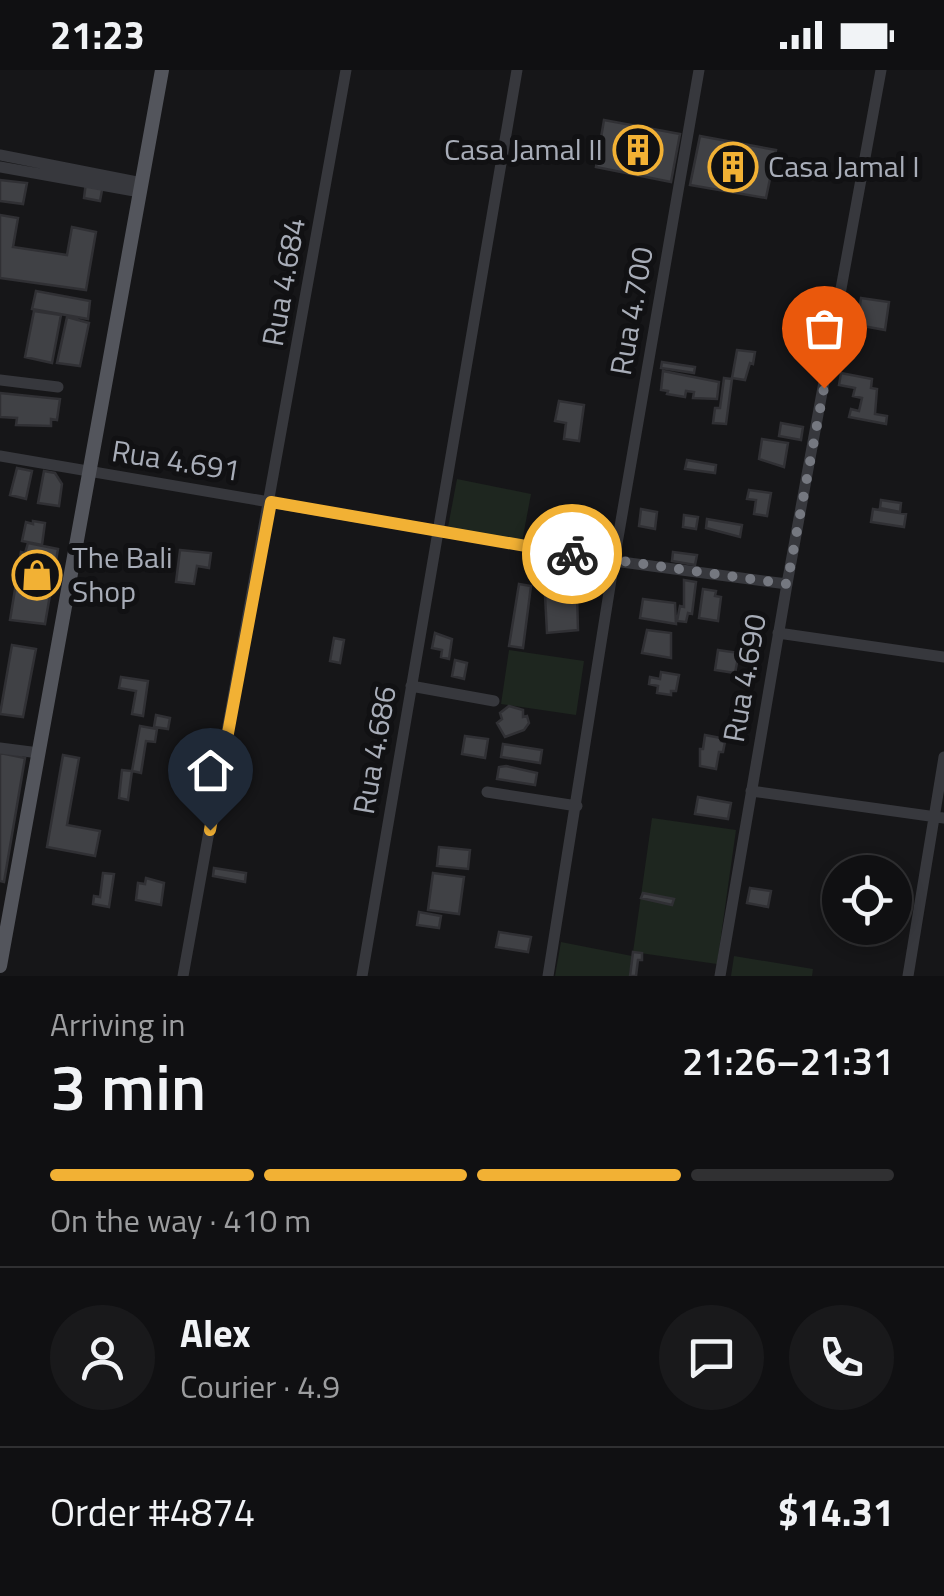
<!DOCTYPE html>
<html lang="en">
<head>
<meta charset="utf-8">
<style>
	:root { --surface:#101012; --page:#19191b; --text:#f1f3f6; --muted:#9c9d9f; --line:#303032; --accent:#f2b134 }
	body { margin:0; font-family:"Titillium Web",sans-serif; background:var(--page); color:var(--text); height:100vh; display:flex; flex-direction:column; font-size:38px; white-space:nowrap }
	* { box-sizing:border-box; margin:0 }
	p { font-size:32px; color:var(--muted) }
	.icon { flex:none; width:55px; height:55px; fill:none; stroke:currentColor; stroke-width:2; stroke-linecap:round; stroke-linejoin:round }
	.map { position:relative; height:906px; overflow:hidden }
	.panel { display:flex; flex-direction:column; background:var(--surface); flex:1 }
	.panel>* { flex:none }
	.tools { position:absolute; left:822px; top:785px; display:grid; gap:20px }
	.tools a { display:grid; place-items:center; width:90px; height:90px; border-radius:50%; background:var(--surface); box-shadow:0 5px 15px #0003,0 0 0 2px var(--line); font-size:50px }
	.pin { position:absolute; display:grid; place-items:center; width:85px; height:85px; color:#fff; margin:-102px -42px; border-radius:50% 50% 50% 0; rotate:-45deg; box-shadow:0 0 10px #0007 }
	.pin .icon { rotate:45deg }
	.courier { position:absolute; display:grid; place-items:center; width:100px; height:100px; margin:-50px; border:8px solid #f2b134; border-radius:50%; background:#fff; color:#222; box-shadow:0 2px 12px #0007 }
	.head em { font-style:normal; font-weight:600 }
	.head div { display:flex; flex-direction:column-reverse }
	.head { display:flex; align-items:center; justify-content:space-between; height:170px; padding:0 50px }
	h1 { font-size:65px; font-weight:600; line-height:75px }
	.bar { display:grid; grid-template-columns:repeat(4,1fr); gap:15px 10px; align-content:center; height:120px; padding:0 50px }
	.bar i { height:12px; border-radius:8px; background:var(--line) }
	.bar .selected { background:var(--accent) }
	.bar p { grid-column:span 4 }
	.line { display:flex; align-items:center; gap:25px; padding:0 50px; border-top:2px solid var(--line) }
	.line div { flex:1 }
	.round { display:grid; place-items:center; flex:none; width:105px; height:105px; border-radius:52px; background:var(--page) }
	.status { display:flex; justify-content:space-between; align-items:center; height:70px; padding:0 50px; background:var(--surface); direction:ltr }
	.status svg { height:28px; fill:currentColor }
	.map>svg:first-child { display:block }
	.green { fill:#1e261f }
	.building { fill:#404145; stroke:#303034; stroke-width:2.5 }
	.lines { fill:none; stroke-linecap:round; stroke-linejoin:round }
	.minor { stroke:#37383d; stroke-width:11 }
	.major { stroke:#53555c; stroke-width:14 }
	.done { stroke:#757880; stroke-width:10; stroke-dasharray:0 18 }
	.route { stroke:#f2b134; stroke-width:12 }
	.labels { text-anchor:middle; stroke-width:10; stroke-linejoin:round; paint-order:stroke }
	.poi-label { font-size:30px; fill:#a8adb8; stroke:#111113; text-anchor:start }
	.street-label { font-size:30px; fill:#a8adb8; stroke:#111113 }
</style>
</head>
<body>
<div class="status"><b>21:23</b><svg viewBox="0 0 49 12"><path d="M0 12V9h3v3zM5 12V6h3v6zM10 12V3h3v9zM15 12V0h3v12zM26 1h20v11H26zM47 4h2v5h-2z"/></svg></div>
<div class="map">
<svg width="944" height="906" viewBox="0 0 944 906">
	<rect width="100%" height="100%" fill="#161618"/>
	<path class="green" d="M 457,409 L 531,424 L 522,472 L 448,457 Z
		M 509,580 L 584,591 L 576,645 L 501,634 Z
		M 652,748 L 736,760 L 717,894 L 633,882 Z
		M 561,872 L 632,886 L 629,906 L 555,906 Z
		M 734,886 L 813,899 L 812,906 L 731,906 Z"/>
	<path class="building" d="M 604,50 L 680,64 L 671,112 L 596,97 Z
		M 700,66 L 776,80 L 766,128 L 690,115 Z
		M 0,110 L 27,113 L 23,134 L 0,131 Z
		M 86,112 L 103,115 L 100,131 L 84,128 Z
		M 0,145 L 18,148 L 13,177 L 67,185 L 72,157 L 96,162 L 86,220 L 0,208 Z
		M 36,221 L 90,231 L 88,249 L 32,239 Z
		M 861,228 L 889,232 L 885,260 L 857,255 Z
		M 34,241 L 61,245 L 52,293 L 25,287 Z
		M 67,247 L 89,253 L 80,296 L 57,293 Z
		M 737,280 L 755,282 L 753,294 L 750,293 L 745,310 L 732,308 Z
		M 662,292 L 695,297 L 694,303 L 661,298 Z
		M 663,301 L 719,312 L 717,329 L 693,328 L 694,322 L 686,321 L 685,327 L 667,324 L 668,321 L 661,320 Z
		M 841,303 L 872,309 L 871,318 L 877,319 L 875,344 L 887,346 L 886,354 L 849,347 L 851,339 L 859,341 L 862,328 L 853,326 L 855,318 L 839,315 Z
		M 724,308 L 732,309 L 726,354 L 713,353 L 715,338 L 720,338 Z
		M 0,323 L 60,329 L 57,350 L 51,349 L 51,356 L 16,355 L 17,348 L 0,347 Z
		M 559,331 L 584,335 L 579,371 L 564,369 L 566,353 L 555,351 Z
		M 781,353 L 803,357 L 801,370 L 779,366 Z
		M 762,369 L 788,373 L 784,397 L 759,389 Z
		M 687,390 L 716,395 L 715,403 L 685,399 Z
		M 17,398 L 32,401 L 26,429 L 10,425 Z
		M 44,401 L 55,403 L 62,414 L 59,436 L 38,433 Z
		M 749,420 L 771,423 L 767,446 L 754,444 L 756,430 L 747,429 Z
		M 881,430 L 901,433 L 900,442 L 880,438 Z
		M 641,439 L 657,442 L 655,459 L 639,456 Z
		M 873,439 L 906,444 L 904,457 L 871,452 Z
		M 684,445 L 698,447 L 696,459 L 683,457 Z
		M 707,449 L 742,455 L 740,467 L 706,458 Z
		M 33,451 L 45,453 L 42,475 L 22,471 L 26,452 L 33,454 Z
		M 28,473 L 58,479 L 45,554 L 10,550 L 16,513 L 20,514 L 23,496 L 19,494 L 21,482 L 25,483 Z
		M 180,480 L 211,483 L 209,498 L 197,496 L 194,514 L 176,512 Z
		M 673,482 L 697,485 L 695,495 L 672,491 Z
		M 684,510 L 696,512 L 692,544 L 688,543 L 686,552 L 677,551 L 680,536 L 684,537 Z
		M 519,514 L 531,516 L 523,578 L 509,576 Z
		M 703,519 L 716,521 L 715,526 L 721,527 L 718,551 L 699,548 Z
		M 577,524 L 578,560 L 547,563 L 545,525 Z
		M 643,529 L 675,533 L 676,554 L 640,548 Z
		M 647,560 L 671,563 L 671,588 L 642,583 Z
		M 435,563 L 452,569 L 449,589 L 441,587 L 442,580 L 432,578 Z
		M 334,568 L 344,570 L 340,593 L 330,591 Z
		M 12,575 L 36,579 L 23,647 L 0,644 Z
		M 718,580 L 739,583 L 735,603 L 715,600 Z
		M 455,590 L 467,593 L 464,609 L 452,606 Z
		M 661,602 L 679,605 L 676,621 L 671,621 L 671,625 L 657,623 L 658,616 L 649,614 L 650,607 L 660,609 Z
		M 121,607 L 148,611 L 143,646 L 132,644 L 136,621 L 119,618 Z
		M 509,636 L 523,640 L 523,647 L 527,646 L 529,653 L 524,660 L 505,667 L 497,653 L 502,649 L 500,643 Z
		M 156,645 L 170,648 L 168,659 L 154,657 Z
		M 140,656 L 157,659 L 155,672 L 146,671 L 141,703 L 132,701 Z
		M 705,665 L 721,668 L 721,671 L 725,672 L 723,682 L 719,682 L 716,699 L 700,696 L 700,679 L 703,679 Z
		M 465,666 L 488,669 L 485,688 L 462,684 Z
		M 503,674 L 542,680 L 540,693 L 501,687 Z
		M 0,683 L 25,688 L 4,812 L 0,811 Z
		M 63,685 L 79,688 L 67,755 L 100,761 L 95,786 L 47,777 Z
		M 506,696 L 537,703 L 535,715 L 497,709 L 499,697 Z
		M 122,700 L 132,701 L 128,730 L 119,728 Z
		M 698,727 L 731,733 L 728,749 L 695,744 Z
		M 439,777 L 470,780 L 468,799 L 437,796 Z
		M 214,798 L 246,803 L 245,812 L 213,806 Z
		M 103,803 L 114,804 L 109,837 L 93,834 L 94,826 L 100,827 Z
		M 433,803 L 464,807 L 459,844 L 428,840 Z
		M 146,808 L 164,813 L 161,835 L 136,830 L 138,813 L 145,814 Z
		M 750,818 L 771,821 L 768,837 L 747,833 Z
		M 643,823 L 674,829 L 672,835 L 641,828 Z
		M 419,842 L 441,846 L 439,858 L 417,855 Z
		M 499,862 L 531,867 L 528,882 L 496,877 Z
		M 633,882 L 642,883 L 642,890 L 638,890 L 636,906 L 630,906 Z"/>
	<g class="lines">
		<path class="minor" d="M 0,85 L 142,113
			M 0,97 L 140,122
			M 0,310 L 58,317
			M 0,386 L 614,491 L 787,514
			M 778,563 L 944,587
			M 411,616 L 494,631
			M 0,678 L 39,683
			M 751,721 L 944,748
			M 487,722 L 577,736
			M 183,906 L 346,0
			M 362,906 L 517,0
			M 548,906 L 614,491 L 699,0
			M 720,906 L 787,514 L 881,0
			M 908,906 L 944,687"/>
		<path class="major" d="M 0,896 L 162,0"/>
	</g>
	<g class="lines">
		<path class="done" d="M 572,484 L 787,514 L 824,318"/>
		<path class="route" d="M 210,760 L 271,432 L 572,484"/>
	</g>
	<defs>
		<g id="building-ring" transform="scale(2.5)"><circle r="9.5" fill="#111113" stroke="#f2b134" stroke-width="1.5"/><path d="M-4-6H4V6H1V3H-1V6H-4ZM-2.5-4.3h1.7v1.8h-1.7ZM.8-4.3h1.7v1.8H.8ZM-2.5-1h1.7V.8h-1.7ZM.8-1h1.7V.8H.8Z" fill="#f2b134"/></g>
		<g id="shop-ring" transform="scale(2.5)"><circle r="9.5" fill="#111113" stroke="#f2b134" stroke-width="1.5"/><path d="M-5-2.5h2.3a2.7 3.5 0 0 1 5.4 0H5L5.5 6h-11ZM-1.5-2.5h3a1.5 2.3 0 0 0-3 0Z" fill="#f2b134"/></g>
	</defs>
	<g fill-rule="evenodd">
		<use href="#building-ring" x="638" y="80"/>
		<use href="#building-ring" x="733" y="97"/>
		<use href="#shop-ring" x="37" y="505"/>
	</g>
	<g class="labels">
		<g class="poi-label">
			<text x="603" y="90" text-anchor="end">Casa Jamal II</text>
			<text x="768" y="107">Casa Jamal I</text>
			<text x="72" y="498">The Bali<tspan x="72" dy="34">Shop</tspan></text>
		</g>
		<g class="street-label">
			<text transform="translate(284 212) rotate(-80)" y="10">Rua 4.684</text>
			<text transform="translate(632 241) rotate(-80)" y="10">Rua 4.700</text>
			<text transform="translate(176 391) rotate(9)" y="10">Rua 4.691</text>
			<text transform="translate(745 608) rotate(-80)" y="10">Rua 4.690</text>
			<text transform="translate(375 680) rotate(-80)" y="10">Rua 4.686</text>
		</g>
	</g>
</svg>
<div class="tools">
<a><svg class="icon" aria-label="locate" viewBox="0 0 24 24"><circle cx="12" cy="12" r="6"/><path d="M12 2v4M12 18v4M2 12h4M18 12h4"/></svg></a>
</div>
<div class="pin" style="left:824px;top:318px;background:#ea580c"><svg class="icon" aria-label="bag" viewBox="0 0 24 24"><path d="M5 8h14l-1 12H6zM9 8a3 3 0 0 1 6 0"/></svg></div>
<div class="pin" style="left:210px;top:760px;background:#1f2937"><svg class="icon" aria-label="home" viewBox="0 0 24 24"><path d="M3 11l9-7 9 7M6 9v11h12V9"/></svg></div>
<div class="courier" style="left:572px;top:484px"><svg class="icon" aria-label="bike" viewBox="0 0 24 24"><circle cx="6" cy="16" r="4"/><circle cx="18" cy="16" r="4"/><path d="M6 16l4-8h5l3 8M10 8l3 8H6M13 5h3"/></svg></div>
</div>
<section class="panel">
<div class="head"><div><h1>3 min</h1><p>Arriving in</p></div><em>21:26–21:31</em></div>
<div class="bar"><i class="selected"></i><i class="selected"></i><i class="selected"></i><i></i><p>On the way · 410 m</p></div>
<div class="line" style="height:180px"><a class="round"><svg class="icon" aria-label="person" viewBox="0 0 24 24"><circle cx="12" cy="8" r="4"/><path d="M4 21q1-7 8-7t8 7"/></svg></a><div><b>Alex</b><p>Courier · 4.9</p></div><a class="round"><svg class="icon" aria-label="chat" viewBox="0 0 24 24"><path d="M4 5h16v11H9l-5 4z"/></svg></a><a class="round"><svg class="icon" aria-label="phone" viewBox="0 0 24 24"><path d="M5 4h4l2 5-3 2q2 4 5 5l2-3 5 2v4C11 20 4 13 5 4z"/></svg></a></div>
<div class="line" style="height:130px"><div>Order #4874</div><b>$14.31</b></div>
</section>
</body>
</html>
